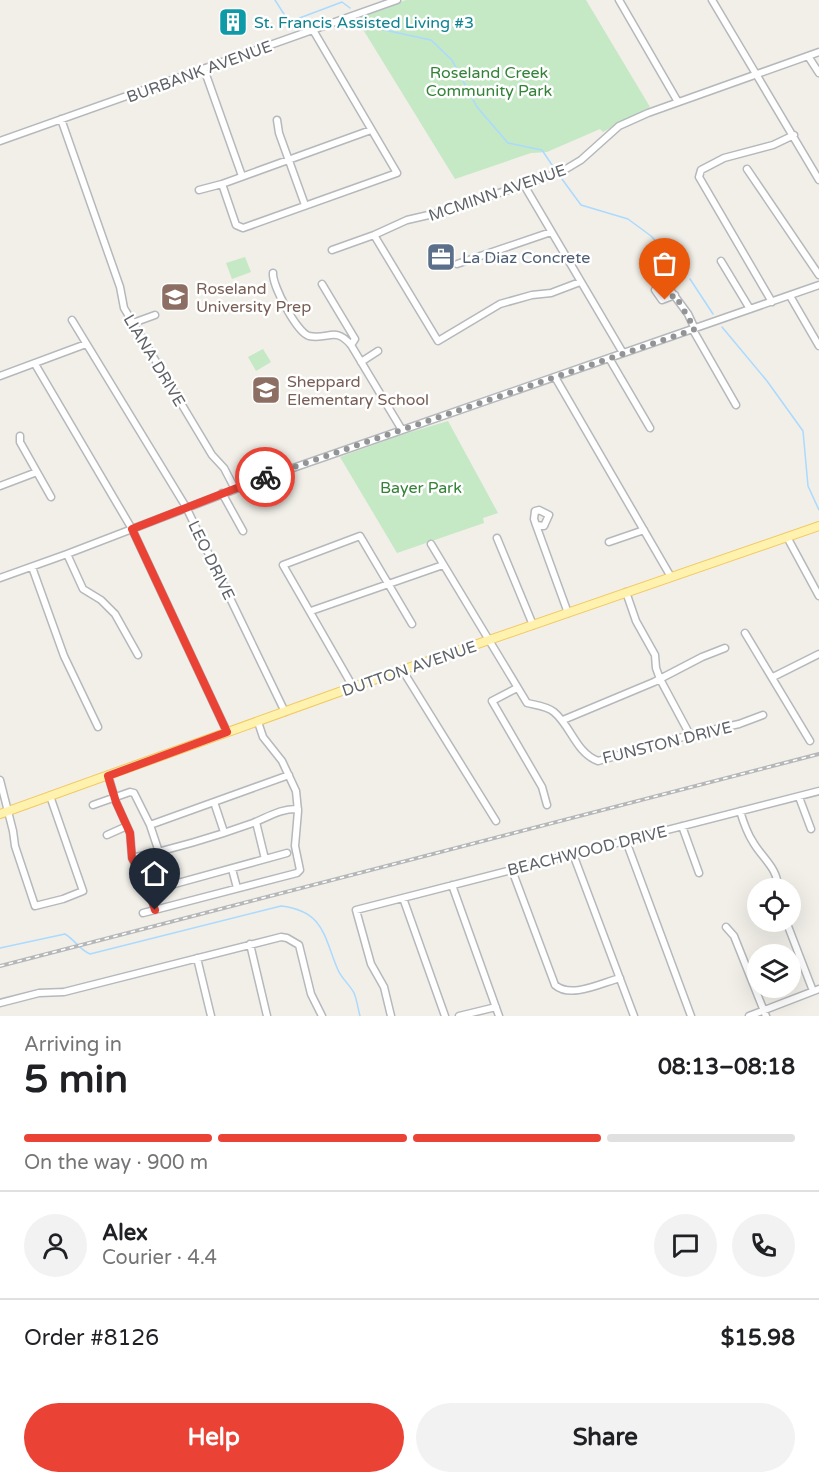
<!DOCTYPE html>
<html lang="en">
<head>
<meta charset="utf-8">
<style>
	:root { --surface:#fff; --page:#f2f2f2; --text:#202124; --muted:#757577; --line:#e0e0e0; --accent:#ea4335 }
	body { margin:0; font-family:"Varela Round",sans-serif; background:var(--page); color:var(--text); height:100vh; display:flex; flex-direction:column; font-size:22px; white-space:nowrap }
	* { box-sizing:border-box; margin:0 }
	p { font-size:20px; color:var(--muted) }
	.icon { flex:none; width:33px; height:33px; fill:none; stroke:currentColor; stroke-width:2; stroke-linecap:round; stroke-linejoin:round }
	.map { position:relative; height:1016px; overflow:hidden }
	.drawer { display:flex; flex-direction:column; background:var(--surface); flex:1 }
	.drawer>* { flex:none }
	.controls { position:absolute; left:747px; top:878px; display:grid; gap:12px }
	.controls a { display:grid; place-items:center; width:54px; height:54px; border-radius:50%; background:var(--surface); box-shadow:0 6px 24px #0002; font-size:30px }
	.pin { position:absolute; display:grid; place-items:center; width:51px; height:51px; color:#fff; margin:-62px -26px; border-radius:50% 50% 50% 0; rotate:-45deg; box-shadow:0 0 6px #0007 }
	.pin .icon { rotate:45deg }
	.courier { position:absolute; display:grid; place-items:center; width:60px; height:60px; margin:-30px; border:4px solid #ea4335; border-radius:50%; background:#fff; color:#222; box-shadow:0 2px 8px #0007 }
	.summary em { font-style:normal; font-weight:700 }
	.summary div { display:flex; flex-direction:column-reverse }
	.summary { display:flex; align-items:center; justify-content:space-between; height:102px; padding:0 24px }
	h1 { font-size:39px; font-weight:700; line-height:45px }
	.bar { display:grid; grid-template-columns:repeat(4,1fr); gap:9px 6px; align-content:center; height:72px; padding:0 24px }
	.bar i { height:8px; border-radius:4px; background:var(--line) }
	.bar .selected { background:var(--accent) }
	.bar p { grid-column:span 4 }
	.line { display:flex; align-items:center; gap:15px; padding:0 24px; border-top:2px solid var(--line) }
	.line div { flex:1 }
	.round { display:grid; place-items:center; flex:none; width:63px; height:63px; border-radius:32px; background:var(--page) }
	.action { display:flex; gap:12px; margin-top:auto; padding:12px 24px }
	.action a { flex:1; height:69px; border-radius:36px; background:var(--accent); color:#fff; font-size:24px; font-weight:700; line-height:69px; text-align:center }
	.action a+a { background:var(--page); color:var(--text) }
	.map>svg:first-child { display:block }
	.green { fill:#c5e8c5 }
	.lines { fill:none; stroke-linecap:round; stroke-linejoin:round }
	.stream { stroke:#aadaff; stroke-width:1.5 }
	.minor-casing { stroke:#b5b8bc; stroke-width:9 }
	.major-casing { stroke:#f2c960; stroke-width:10 }
	.minor { stroke:#fff; stroke-width:6 }
	.major { stroke:#fff2af; stroke-width:8 }
	.rail-casing { stroke:#b6b7b8; stroke-width:4 }
	.rail { stroke:#fff; stroke-width:1.5; stroke-dasharray:4.5; stroke-linecap:butt }
	.done { stroke:#929495; stroke-width:6; stroke-dasharray:0 10.8 }
	.route { stroke:#ea4335; stroke-width:8 }
	.labels { text-anchor:middle; stroke-width:5; stroke-linejoin:round; paint-order:stroke }
	.culture-label { font-size:16px; fill:#0d838f; stroke:#fff; text-anchor:start }
	.street-label { font-size:16px; fill:#5f6368; stroke:#fff }
	.park-label { font-size:16px; fill:#348238; stroke:#fff }
	.service-label { font-size:16px; fill:#4e5e75; stroke:#fff; text-anchor:start }
	.education-label { font-size:16px; fill:#785e54; stroke:#fff; text-anchor:start }
</style>
</head>
<body>
<div class="map">
<svg width="819" height="1016" viewBox="0 0 819 1016">
	<rect width="100%" height="100%" fill="#f1efe8"/>
	<path class="green" d="M 406,0 L 586,0 L 650,107 L 603,132 L 600,129 L 547,152 L 531,153 L 455,179 L 356,18 Z
		M 245,257 L 251,272 L 232,279 L 226,263 Z
		M 263,349 L 271,362 L 256,371 L 248,357 Z
		M 448,421 L 498,513 L 483,518 L 484,523 L 397,553 L 340,457 L 401,435 Z"/>
	<g class="lines">
		<path class="stream" d="M 275,0 L 289,22 L 342,2 L 350,8
			M 363,19 L 375,28 L 431,40 L 452,60 L 477,107 L 508,143 L 542,150 L 556,171
			M 559,175 L 581,205 L 628,219 L 651,236 L 678,265
			M 690,279 L 713,314
			M 722,327 L 767,381 L 803,431 L 808,486 L 819,510
			M 0,948 L 65,934 C 75,940 80,950 90,954 L 281,906 C 325,911 324,938 338,970 C 342,979 350,985 354,993 C 357,1000 358,1009 360,1016"/>
		<g class="minor-casing">
			<path id="minor" d="M 619,0 L 678,102
				M 712,0 L 819,180
				M 808,56 L 819,73
				M 204,69 L 242,176
				M 61,119 L 120,287 L 124,308 L 212,455 L 224,468 L 235,489
				M 277,120 L 279,133 L 305,205
				M 0,141 L 397,0
				M 747,169 L 819,275
				M 222,184 L 236,225 L 243,228 L 397,173 L 313,30
				M 524,185 L 623,353
				M 199,190 L 222,184 L 371,130
				M 374,235 L 438,341 L 500,304 L 532,295 L 551,293 L 580,282
				M 332,250 L 374,235 L 407,220 L 446,211 L 561,172 L 581,160 L 619,126 L 648,113 L 819,52
				M 721,261 L 750,309
				M 457,264 L 551,232
				M 273,273 C 272,285 297,333 309,336 C 329,340 335,326 351,345 L 402,430
				M 322,284 L 355,339 L 351,345
				M 668,287 L 688,314 L 695,329
				M 655,290 L 662,300 L 675,295
				M 790,296 L 819,346
				M 772,302 L 699,177 L 701,170 L 724,158 L 773,145 L 794,135
				M 72,320 L 186,507 L 285,712
				M 133,323 L 155,315
				M 693,330 L 736,405
				M 609,358 L 650,428
				M 361,362 L 378,351
				M 35,364 L 132,529 L 227,732
				M 0,376 L 86,344
				M 555,377 L 671,577
				M 20,436 L 20,442 L 51,497
				M 0,486 L 37,472
				M 222,493 L 243,531
				M 536,525 L 544,526 L 549,515 L 539,510 L 535,511 L 534,519 L 536,525 L 568,613
				M 787,537 L 819,596
				M 497,538 L 533,625
				M 609,542 L 644,530
				M 431,544 L 527,703 C 535,705 547,706 554,712 C 571,726 576,753 598,761 L 690,735 L 739,724 L 763,715
				M 67,554 L 83,589 L 101,600 L 115,614 L 138,655
				M 32,567 L 64,656 L 98,727
				M 0,578 L 67,554 L 270,476 L 819,285
				M 626,592 L 636,621 L 655,655 L 656,668 L 660,679 L 690,735
				M 311,611 L 443,565
				M 745,633 L 810,741
				M 403,671 L 496,821
				M 773,677 L 819,654
				M 353,687 L 283,565 L 360,536 L 412,624
				M 517,688 L 492,701 L 542,787 L 547,805
				M 563,720 L 654,682 L 702,657 L 725,648
				M 108,775 L 116,802 L 130,833 L 132,858 L 149,891 L 155,910
				M 0,780 L 13,831 L 15,846 L 35,906 L 63,899 L 83,891 L 50,796
				M 799,797 L 811,829
				M 214,802 L 224,832
				M 93,805 L 130,792 L 134,793 L 150,825 L 159,852
				M 740,811 C 743,821 747,833 753,842 C 762,858 778,868 778,888
				M 256,822 L 265,859
				M 150,825 L 289,775
				M 682,826 L 699,873
				M 107,835 L 127,826
				M 626,841 L 691,1016
				M 573,854 L 634,1016
				M 132,858 C 173,849 214,837 253,823 C 268,817 282,808 298,809
				M 232,869 L 237,888
				M 512,870 L 555,985 C 571,999 601,983 620,978
				M 452,885 L 499,1016
				M 149,891 L 287,853
				M 403,898 L 445,1016
				M 143,913 L 297,873 L 300,870 L 295,846 L 298,811 L 296,791 L 282,761 L 263,737 L 258,722
				M 786,921 L 813,991
				M 726,927 L 734,936 L 766,1016
				M 250,944 L 267,1016
				M 197,958 L 211,1016
				M 0,1003 L 39,993 L 64,992 L 281,937 L 287,938 L 299,945 L 311,994 L 322,1016
				M 391,1016 L 384,987 L 371,964 L 356,910 L 819,791
				M 459,1016 L 496,1007
				M 749,1016 L 819,989"/>
		</g>
		<g class="major-casing">
			<path id="major" d="M 0,814 L 353,687 L 819,526"/>
		</g>
		<use href="#minor" class="minor"/>
		<use href="#major" class="major"/>
		<g class="rail-casing">
			<path id="rail" d="M 0,966 L 819,754"/>
		</g>
		<use href="#rail" class="rail"/>
	</g>
	<g class="lines">
		<path class="done" d="M 265,477 L 695,329 L 675,295 L 665,300"/>
		<path class="route" d="M 155,910 L 149,891 L 132,858 L 130,833 L 116,802 L 108,776 L 227,732 L 132,529 L 265,477"/>
	</g>
	<defs>
		<g id="building-square" transform="scale(1.5)"><rect x="-9" y="-9" width="18" height="18" rx="4" fill="#0f9aa8" stroke="#fff"/><path d="M-4-6H4V6H1V3H-1V6H-4ZM-2.5-4.3h1.7v1.8h-1.7ZM.8-4.3h1.7v1.8H.8ZM-2.5-1h1.7V.8h-1.7ZM.8-1h1.7V.8H.8Z" fill="#fff"/></g>
		<g id="office-square" transform="scale(1.5)"><rect x="-9" y="-9" width="18" height="18" rx="4" fill="#5c6f8a" stroke="#fff"/><path d="M-6-3h4V-5.5h4V-3h4V5H-6ZM-1-4.5V-3h2v-1.5ZM-6 0V1H6V0Z" fill="#fff"/></g>
		<g id="school-square" transform="scale(1.5)"><rect x="-9" y="-9" width="18" height="18" rx="4" fill="#8d6e63" stroke="#fff"/><path d="M0-5L7-2L0 1L-7-2ZM-4 1L0 2.5L4 1V4Q0 6-4 4Z" fill="#fff"/></g>
	</defs>
	<g fill-rule="evenodd">
		<use href="#building-square" x="233" y="22"/>
		<use href="#office-square" x="441" y="257"/>
		<use href="#school-square" x="175" y="297"/>
		<use href="#school-square" x="266" y="390"/>
	</g>
	<g class="labels">
		<g class="culture-label">
			<text x="254" y="28">St. Francis Assisted Living #3</text>
		</g>
		<g class="street-label">
			<text transform="translate(199 71) rotate(-20)" y="6">BURBANK AVENUE</text>
			<text transform="translate(497 192) rotate(-19)" y="6">MCMINN AVENUE</text>
			<text transform="translate(155 360) rotate(59)" y="6">LIANA DRIVE</text>
			<text transform="translate(212 560) rotate(64)" y="6">LEO DRIVE</text>
			<text transform="translate(409 668) rotate(-19)" y="6">DUTTON AVENUE</text>
			<text transform="translate(667 742) rotate(-14)" y="6">FUNSTON DRIVE</text>
			<text transform="translate(587 850) rotate(-14)" y="6">BEACHWOOD DRIVE</text>
		</g>
		<g class="park-label">
			<text x="489" y="78">Roseland Creek<tspan x="489" dy="18">Community Park</tspan></text>
			<text x="421" y="493">Bayer Park</text>
		</g>
		<g class="service-label">
			<text x="462" y="263">La Diaz Concrete</text>
		</g>
		<g class="education-label">
			<text x="196" y="294">Roseland<tspan x="196" dy="18">University Prep</tspan></text>
			<text x="287" y="387">Sheppard<tspan x="287" dy="18">Elementary School</tspan></text>
		</g>
	</g>
</svg>
<div class="controls">
<a><svg class="icon" aria-label="locate" viewBox="0 0 24 24"><circle cx="12" cy="12" r="6"/><path d="M12 2v4M12 18v4M2 12h4M18 12h4"/></svg></a>
<a><svg class="icon" aria-label="layers" viewBox="0 0 24 24"><path d="M12 4l9 5-9 5-9-5zM3 14l9 5 9-5"/></svg></a>
</div>
<div class="pin" style="left:665px;top:300px;background:#ea580c"><svg class="icon" aria-label="bag" viewBox="0 0 24 24"><path d="M5 8h14l-1 12H6zM9 8a3 3 0 0 1 6 0"/></svg></div>
<div class="pin" style="left:155px;top:910px;background:#1f2937"><svg class="icon" aria-label="home" viewBox="0 0 24 24"><path d="M3 11l9-7 9 7M6 9v11h12V9"/></svg></div>
<div class="courier" style="left:265px;top:477px"><svg class="icon" aria-label="bike" viewBox="0 0 24 24"><circle cx="6" cy="16" r="4"/><circle cx="18" cy="16" r="4"/><path d="M6 16l4-8h5l3 8M10 8l3 8H6M13 5h3"/></svg></div>
</div>
<section class="drawer">
<div class="summary"><div><h1>5 min</h1><p>Arriving in</p></div><em>08:13–08:18</em></div>
<div class="bar"><i class="selected"></i><i class="selected"></i><i class="selected"></i><i></i><p>On the way · 900 m</p></div>
<div class="line" style="height:108px"><a class="round"><svg class="icon" aria-label="person" viewBox="0 0 24 24"><circle cx="12" cy="8" r="4"/><path d="M4 21q1-7 8-7t8 7"/></svg></a><div><b>Alex</b><p>Courier · 4.4</p></div><a class="round"><svg class="icon" aria-label="chat" viewBox="0 0 24 24"><path d="M4 5h16v11H9l-5 4z"/></svg></a><a class="round"><svg class="icon" aria-label="phone" viewBox="0 0 24 24"><path d="M5 4h4l2 5-3 2q2 4 5 5l2-3 5 2v4C11 20 4 13 5 4z"/></svg></a></div>
<div class="line" style="height:78px"><div>Order #8126</div><b>$15.98</b></div>
<div class="action"><a>Help</a><a>Share</a></div>
</section>
</body>
</html>
